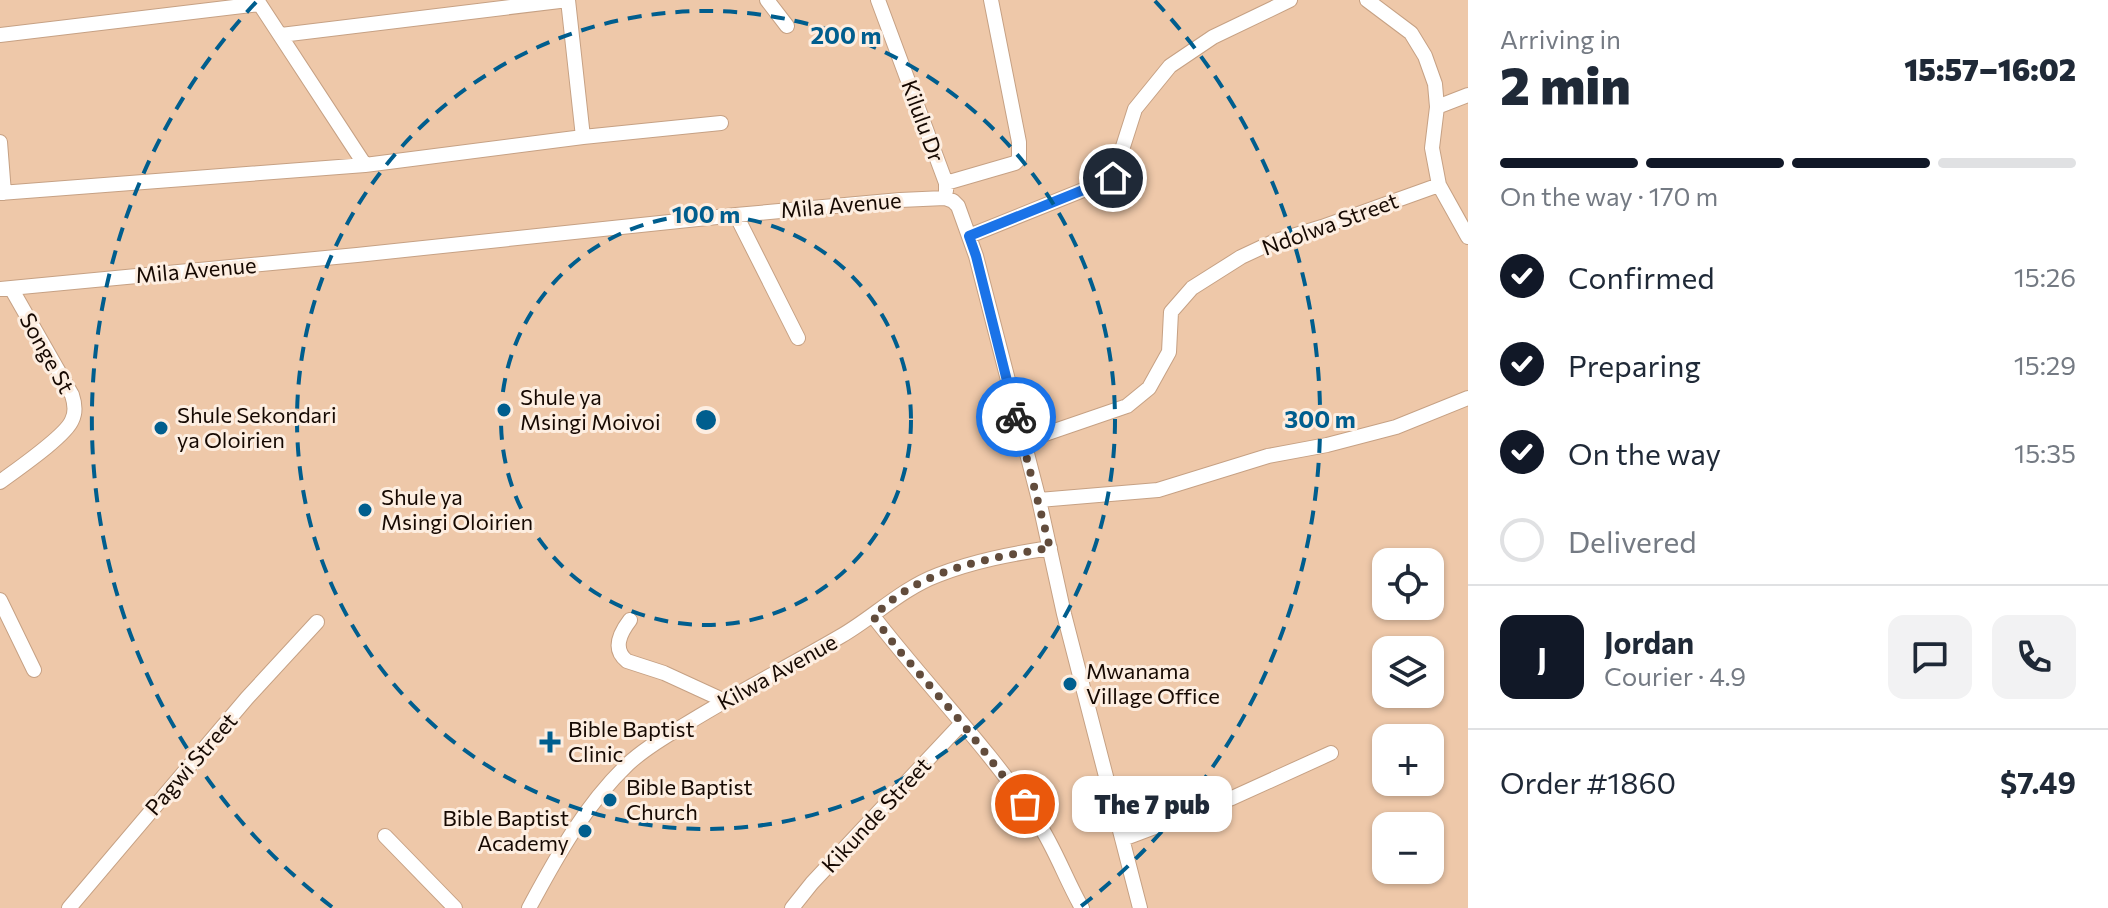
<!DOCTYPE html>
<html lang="en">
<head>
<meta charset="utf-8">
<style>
	:root { --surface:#fff; --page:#f2f2f3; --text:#1f2937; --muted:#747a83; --line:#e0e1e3; --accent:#111827 }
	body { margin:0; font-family:Commissioner,sans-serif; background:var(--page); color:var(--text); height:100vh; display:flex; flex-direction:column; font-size:30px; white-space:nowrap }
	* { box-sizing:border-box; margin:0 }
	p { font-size:26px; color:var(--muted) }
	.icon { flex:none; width:44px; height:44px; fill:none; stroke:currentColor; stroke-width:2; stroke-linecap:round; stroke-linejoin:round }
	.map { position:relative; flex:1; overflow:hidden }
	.panel { display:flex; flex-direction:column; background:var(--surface); width:640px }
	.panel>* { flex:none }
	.buttons { position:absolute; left:1372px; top:548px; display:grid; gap:16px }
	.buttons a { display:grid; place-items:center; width:72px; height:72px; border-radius:16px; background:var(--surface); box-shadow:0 2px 6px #0004; font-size:40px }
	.pin { position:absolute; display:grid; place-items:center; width:68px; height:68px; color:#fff; margin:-34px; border:4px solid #fff; border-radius:50%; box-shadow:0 2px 8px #0007 }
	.courier { position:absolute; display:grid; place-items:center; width:80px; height:80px; margin:-40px; border:6px solid #1a73e8; border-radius:50%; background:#fff; color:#222; box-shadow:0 2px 10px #0007 }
	.bubble { position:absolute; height:56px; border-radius:16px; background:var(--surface); box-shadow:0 2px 6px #0004; font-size:26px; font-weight:800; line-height:56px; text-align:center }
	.headline em { font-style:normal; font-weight:800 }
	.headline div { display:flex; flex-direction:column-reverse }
	.headline { display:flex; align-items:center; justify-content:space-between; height:136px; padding:0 32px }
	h1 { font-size:52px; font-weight:800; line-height:60px }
	.bar { display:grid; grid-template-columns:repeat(4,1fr); gap:12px 8px; align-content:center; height:96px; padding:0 32px }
	.bar i { height:10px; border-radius:6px; background:var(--line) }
	.bar .active { background:var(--accent) }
	.bar p { grid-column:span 4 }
	.line { display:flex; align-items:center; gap:20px; padding:0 32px; border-top:2px solid var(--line) }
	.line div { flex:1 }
	.round { display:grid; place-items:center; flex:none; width:84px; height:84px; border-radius:16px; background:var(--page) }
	ol { padding:0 32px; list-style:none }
	li { display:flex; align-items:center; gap:24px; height:88px }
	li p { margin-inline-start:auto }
	li .icon { padding:8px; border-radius:50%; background:var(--accent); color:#fff; stroke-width:4 }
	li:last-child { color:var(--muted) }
	li i { width:44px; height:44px; border:4px solid var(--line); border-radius:50% }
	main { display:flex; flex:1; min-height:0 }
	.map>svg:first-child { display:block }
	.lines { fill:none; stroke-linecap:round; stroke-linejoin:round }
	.minor-casing { stroke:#c6a184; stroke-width:16 }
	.minor { stroke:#fff; stroke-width:14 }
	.done { stroke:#624c3c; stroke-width:8; stroke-dasharray:0 14.4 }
	.route { stroke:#1a73e8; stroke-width:10 }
	.ring { fill:none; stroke:#005e8e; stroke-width:4; stroke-dasharray:14 10 }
	.poi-dot { fill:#005e8e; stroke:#fdeee1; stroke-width:3 }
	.labels { text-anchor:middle; stroke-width:6; stroke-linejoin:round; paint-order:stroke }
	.street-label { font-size:22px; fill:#160902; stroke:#fdeee1 }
	.poi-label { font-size:22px; fill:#160902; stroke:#fdeee1; text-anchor:start }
	.centre { fill:#005e8e; stroke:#fdeee1; stroke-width:4 }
	.ring-label { font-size:24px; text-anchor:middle; font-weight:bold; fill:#005e8e; stroke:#fdeee1; stroke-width:6; stroke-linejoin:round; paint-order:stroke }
</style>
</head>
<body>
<main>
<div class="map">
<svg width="1468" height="908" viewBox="0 0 1468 908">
	<rect width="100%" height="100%" fill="#eec8a9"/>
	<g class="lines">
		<g class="minor-casing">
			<path id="minor" d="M 257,0 L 365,165
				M 568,0 L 583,137
				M 767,0 L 787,26
				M 878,0 L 946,183 L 946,191
				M 1367,0 L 1411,33 L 1425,56 L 1435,84 L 1437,107 L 1432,148 L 1439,185 L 1468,237
				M 0,35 L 259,4
				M 281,35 L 568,0
				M 1437,107 L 1468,95
				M 0,142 L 4,193
				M 946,183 L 1015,163 L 1019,159 L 1019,142 L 991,0
				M 0,193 L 365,165 L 583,137 L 721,123
				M 736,215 L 798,338
				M 969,236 L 1113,178 L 1135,109 L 1170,66 L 1213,37 L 1290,0
				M 0,289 L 357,255 L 736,215 L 900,200 L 945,198 L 953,201 L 958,206 L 976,256 L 1039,500 L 1064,614 L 1140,908
				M 1022,442 L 1127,406 L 1149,388 L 1169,352 L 1171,312 L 1192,288 L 1241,257 L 1273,242 L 1322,227 L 1439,185
				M 0,482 C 16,470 66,436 72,420 C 76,412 75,404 72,395 L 11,288
				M 1039,500 L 1158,490 L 1268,456 L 1327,445 L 1396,427 L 1468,398
				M 0,600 L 34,670
				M 873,616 C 926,685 989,748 1037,821 C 1055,848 1066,880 1082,908
				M 630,620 C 620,633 612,649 627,661 L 664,673 L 725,701
				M 385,836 L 455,908
				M 1123,839 L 1232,798 L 1331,753
				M 69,908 L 247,698 L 317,622
				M 529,908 C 557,856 585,805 628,764 C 644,749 664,737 683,726 C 734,694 788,667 841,636 C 874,617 901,589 938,575 C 974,561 1011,554 1050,548
				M 792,908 L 812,883 L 962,723"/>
		</g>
		<use href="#minor" class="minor"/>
	</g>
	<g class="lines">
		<path class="done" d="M 1016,417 L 1050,548 C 1000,556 946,565 902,593 C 892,599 883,608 873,616 L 897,648 L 962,723 L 1025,804"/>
		<path class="route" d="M 1016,417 L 976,256 L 969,236 L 1113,178"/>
	</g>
	<g class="ring">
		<circle cx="706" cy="420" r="205"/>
		<circle cx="706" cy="420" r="409"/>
		<path d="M332 907A614 614 0 0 1 257 1M1155 1A614 614 0 0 1 1080 907"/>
	</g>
	<g class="poi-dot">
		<circle cx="504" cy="410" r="8"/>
		<circle cx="161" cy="428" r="8"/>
		<circle cx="365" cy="510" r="8"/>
		<circle cx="1070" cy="684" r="8"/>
		<path d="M546 730h8v8h8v8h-8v8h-8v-8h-8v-8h8z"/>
		<circle cx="610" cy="800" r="8"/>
		<circle cx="585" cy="831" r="8"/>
	</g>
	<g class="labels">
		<g class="street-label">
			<text transform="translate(923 121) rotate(70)" y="8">Kilulu Dr</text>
			<text transform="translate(841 205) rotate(-5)" y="8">Mila Avenue</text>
			<text transform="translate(1330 224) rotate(-20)" y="8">Ndolwa Street</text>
			<text transform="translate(196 270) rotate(-5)" y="8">Mila Avenue</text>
			<text transform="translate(47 353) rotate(61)" y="8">Songe St</text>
			<text transform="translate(777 672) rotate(-29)" y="8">Kilwa Avenue</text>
			<text transform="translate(191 764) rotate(-49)" y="8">Pagwi Street</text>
			<text transform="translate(876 815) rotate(-47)" y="8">Kikunde Street</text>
		</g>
		<g class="poi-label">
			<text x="520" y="405">Shule ya<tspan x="520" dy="25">Msingi Moivoi</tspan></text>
			<text x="177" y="423">Shule Sekondari<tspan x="177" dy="25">ya Oloirien</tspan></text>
			<text x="381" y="505">Shule ya<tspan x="381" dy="25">Msingi Oloirien</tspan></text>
			<text x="1086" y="679">Mwanama<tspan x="1086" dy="25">Village Office</tspan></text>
			<text x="568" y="737">Bible Baptist<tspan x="568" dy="25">Clinic</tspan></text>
			<text x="626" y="795">Bible Baptist<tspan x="626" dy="25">Church</tspan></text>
			<text x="569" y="826" text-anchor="end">Bible Baptist<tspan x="569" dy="25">Academy</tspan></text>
		</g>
	</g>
	<circle cx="706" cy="420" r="12" class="centre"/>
	<g class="ring-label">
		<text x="846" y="44">200 m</text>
		<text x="706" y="223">100 m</text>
		<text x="1320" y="428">300 m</text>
	</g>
</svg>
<div class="buttons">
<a><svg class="icon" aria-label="locate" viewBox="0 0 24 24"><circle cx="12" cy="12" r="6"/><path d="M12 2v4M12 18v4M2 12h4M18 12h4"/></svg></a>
<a><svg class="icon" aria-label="layers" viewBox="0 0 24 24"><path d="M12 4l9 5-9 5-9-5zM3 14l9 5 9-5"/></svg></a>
<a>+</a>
<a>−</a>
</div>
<div class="pin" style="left:1025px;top:804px;background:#ea580c"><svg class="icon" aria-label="bag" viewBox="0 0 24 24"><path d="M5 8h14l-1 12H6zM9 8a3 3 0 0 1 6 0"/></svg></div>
<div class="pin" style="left:1113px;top:178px;background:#1f2937"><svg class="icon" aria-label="home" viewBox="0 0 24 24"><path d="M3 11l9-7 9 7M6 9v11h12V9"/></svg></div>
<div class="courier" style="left:1016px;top:417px"><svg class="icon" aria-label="bike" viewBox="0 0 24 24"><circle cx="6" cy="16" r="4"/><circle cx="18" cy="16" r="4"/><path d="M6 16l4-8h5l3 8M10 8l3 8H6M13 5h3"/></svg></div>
<div class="bubble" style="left:1072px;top:776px;width:160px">The 7 pub</div>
</div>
<section class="panel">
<div class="headline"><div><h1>2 min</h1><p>Arriving in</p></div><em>15:57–16:02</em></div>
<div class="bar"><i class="active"></i><i class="active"></i><i class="active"></i><i></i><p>On the way · 170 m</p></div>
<ol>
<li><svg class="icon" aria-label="check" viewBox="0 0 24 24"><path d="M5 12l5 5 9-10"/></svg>Confirmed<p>15:26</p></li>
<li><svg class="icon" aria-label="check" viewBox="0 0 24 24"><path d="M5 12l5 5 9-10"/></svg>Preparing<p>15:29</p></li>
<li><svg class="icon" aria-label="check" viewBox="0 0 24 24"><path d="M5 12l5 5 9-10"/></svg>On the way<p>15:35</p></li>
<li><i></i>Delivered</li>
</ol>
<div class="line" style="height:144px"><b class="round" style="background:var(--accent);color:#fff">J</b><div><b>Jordan</b><p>Courier · 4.9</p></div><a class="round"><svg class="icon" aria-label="chat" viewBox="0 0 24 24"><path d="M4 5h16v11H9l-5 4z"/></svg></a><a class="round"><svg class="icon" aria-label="phone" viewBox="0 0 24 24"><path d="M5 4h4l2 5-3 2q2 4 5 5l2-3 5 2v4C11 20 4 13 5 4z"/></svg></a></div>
<div class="line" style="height:104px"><div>Order #1860</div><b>$7.49</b></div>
</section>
</main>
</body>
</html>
